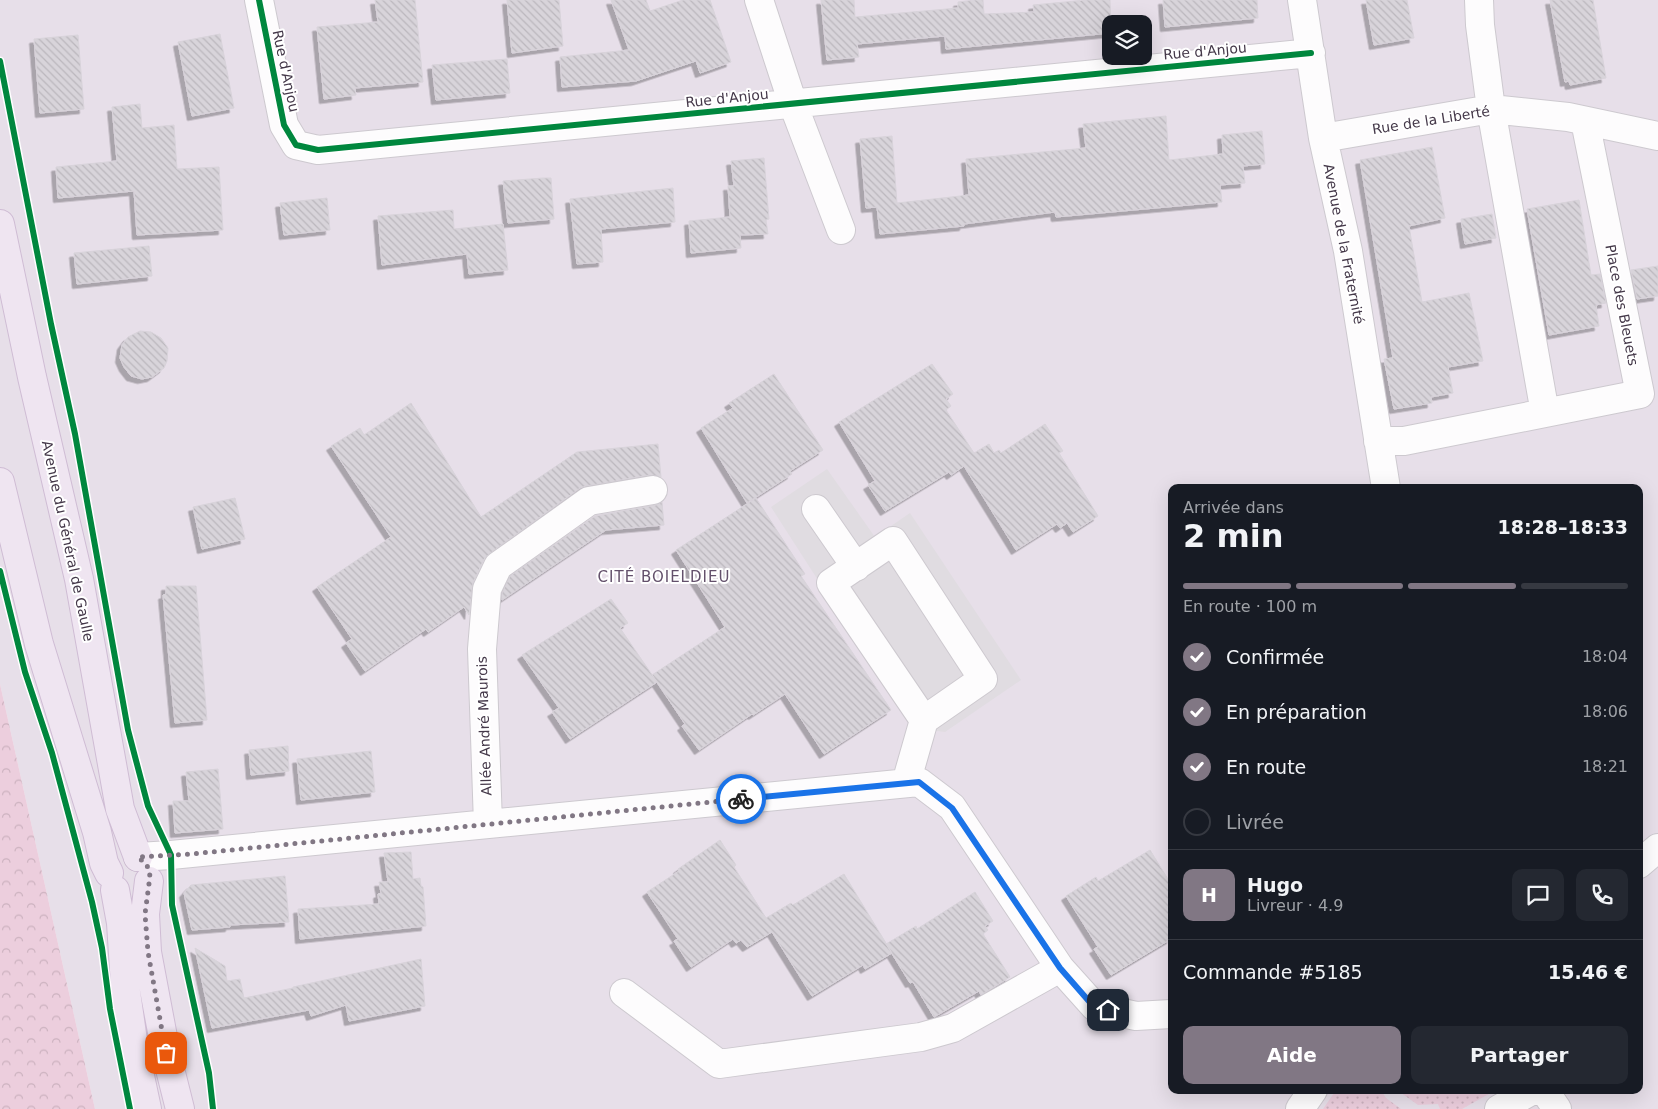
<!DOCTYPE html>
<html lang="fr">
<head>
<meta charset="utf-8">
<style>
	:root { --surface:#171b24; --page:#242831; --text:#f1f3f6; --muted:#9ea1a6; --line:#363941; --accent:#817784 }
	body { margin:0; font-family:"DejaVu Sans",sans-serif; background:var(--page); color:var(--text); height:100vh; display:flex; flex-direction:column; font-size:19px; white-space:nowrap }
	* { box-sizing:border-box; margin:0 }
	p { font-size:16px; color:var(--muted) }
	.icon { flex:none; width:28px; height:28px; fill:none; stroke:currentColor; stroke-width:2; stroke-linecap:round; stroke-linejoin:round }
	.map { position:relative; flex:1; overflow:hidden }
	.panel { position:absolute; left:1168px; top:484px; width:475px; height:610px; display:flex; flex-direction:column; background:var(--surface); border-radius:10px; box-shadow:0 5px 20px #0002 }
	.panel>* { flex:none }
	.tools { position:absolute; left:1102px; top:15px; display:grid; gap:10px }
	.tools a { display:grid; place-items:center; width:50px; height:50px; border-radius:10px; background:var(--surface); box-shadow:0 5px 20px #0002; font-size:25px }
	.pin { position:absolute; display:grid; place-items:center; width:42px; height:42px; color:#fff; margin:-21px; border-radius:10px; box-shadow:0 2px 8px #0006 }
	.courier { position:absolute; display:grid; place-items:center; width:50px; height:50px; margin:-25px; border:4px solid #1a73e8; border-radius:50%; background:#fff; color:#222; box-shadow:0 1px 6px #0007 }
	.headline em { font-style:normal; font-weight:700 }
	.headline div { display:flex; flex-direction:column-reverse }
	.headline { display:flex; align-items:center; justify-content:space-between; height:85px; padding:0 15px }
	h1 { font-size:32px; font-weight:700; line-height:38px }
	.bar { display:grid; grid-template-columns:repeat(4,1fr); gap:8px 5px; align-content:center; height:60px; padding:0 15px }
	.bar i { height:6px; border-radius:4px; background:var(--line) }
	.bar .selected { background:var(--accent) }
	.bar p { grid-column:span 4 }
	.line { display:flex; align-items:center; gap:12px; padding:0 15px; border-top:1px solid var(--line) }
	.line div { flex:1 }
	.round { display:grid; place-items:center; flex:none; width:52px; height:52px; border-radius:10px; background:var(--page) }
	ol { padding:0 15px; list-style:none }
	li { display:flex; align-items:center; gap:15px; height:55px }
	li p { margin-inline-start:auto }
	li .icon { padding:5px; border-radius:50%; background:var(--accent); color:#fff; stroke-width:4 }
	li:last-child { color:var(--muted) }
	li i { width:28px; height:28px; border:2px solid var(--line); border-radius:50% }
	.primary-button { display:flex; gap:10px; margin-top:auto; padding:10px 15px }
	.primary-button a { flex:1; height:58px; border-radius:10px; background:var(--accent); color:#fff; font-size:20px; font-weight:700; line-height:58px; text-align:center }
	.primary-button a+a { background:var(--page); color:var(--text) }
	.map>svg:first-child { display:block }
	.residential { fill:#e7dfe9; fill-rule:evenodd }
	.grass { fill:url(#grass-dots) }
	.forest { fill:url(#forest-crowns) }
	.parking { fill:#e0dce1 }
	.building { fill:url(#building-back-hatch); stroke:#d8d3da; filter:url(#shadow) }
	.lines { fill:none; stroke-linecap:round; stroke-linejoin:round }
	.minor-casing { stroke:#cdc9cf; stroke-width:30 }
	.major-casing { stroke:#cfbcd4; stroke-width:30 }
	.minor { stroke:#fdfcfd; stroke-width:28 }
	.major { stroke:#efe5f1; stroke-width:28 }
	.cycleway-casing { stroke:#fff; stroke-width:9 }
	.cycleway { stroke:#00873e; stroke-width:6 }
	.done { stroke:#817784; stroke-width:5; stroke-dasharray:0 9 }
	.route { stroke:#1a73e8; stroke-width:6 }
	.labels { text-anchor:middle; stroke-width:4; stroke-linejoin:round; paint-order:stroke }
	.street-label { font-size:14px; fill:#443849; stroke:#fff }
	.neighbourhood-label { font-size:15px; letter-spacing:1px; fill:#63506b; stroke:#fff }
</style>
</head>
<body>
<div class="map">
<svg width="1658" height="1109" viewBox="0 0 1658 1109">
	<defs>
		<pattern id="grass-dots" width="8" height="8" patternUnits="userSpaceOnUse" patternTransform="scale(1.25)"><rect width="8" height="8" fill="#eccedd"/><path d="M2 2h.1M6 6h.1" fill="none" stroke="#ccb2bf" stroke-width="1.8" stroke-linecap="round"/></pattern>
		<pattern id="forest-crowns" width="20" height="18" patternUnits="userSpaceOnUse" patternTransform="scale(1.25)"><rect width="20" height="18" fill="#eccedd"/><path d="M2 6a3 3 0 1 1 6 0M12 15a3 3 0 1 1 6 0" fill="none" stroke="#ccb2bf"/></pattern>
		<pattern id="building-back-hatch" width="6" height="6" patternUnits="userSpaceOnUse" patternTransform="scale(1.25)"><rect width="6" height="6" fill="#d8d4da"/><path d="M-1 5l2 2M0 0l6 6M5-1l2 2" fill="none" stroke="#bbb7bd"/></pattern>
		<filter id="shadow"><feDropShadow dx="-4.5" dy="4.5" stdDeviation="0" flood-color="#0004"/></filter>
	</defs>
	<rect width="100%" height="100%" fill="#f1edf2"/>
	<path class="residential" d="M 0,0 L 1658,0 L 1658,1109 L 95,1109 L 0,684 ZM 1111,24 L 1144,24 L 1144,56 L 1111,56 ZM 1171,488 L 1639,488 L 1639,1090 L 1171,1090 Z"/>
	<path class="grass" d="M 1336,1090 L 1381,1090 L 1386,1098 L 1401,1109 L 1323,1109 Z
		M 1397,1090 L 1496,1090 L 1462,1109 L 1440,1109 L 1438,1104 L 1418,1105 Z"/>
	<path class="forest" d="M 0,684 L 95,1109 L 0,1109 Z"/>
	<path class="parking" d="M 827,469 L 875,537 L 910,513 L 1021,680 L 945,732 L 913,728 L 771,507 Z"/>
	<path class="building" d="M 375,0 L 415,0 L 423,82 L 355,88 L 356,95 L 324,99 L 317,27 L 378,22 Z
		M 507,0 L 559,0 L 563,46 L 512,53 Z
		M 611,0 L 646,0 L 650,11 L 683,0 L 710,0 L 731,62 L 700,73 L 696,61 L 636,81 L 562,87 L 560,57 L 629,50 Z
		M 821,0 L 854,0 L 855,17 L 958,8 L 958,2 L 975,0 L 983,0 L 984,14 L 1034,12 L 1033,5 L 1086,0 L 1110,0 L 1111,33 L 946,49 L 945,36 L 857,44 L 859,57 L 827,60 Z
		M 1163,0 L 1257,0 L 1258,18 L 1165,27 Z
		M 1366,0 L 1407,0 L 1414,38 L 1374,45 Z
		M 1550,0 L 1593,0 L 1606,78 L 1570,85 L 1569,81 L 1565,82 Z
		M 220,34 L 234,108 L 192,116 L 178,42 Z
		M 78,35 L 84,109 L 40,113 L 34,39 Z
		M 507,59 L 510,93 L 436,100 L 432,65 Z
		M 140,104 L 142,128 L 174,125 L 177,169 L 219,167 L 223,230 L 137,235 L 134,191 L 58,198 L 56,167 L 117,161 L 112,107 Z
		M 1166,116 L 1169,160 L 1223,154 L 1222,135 L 1262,131 L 1265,164 L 1243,166 L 1245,183 L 1220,185 L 1222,202 L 1056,217 L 1055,212 L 964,224 L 964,226 L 880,234 L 877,207 L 866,208 L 860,139 L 892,136 L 897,203 L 969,195 L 966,159 L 1086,148 L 1083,124 Z
		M 1432,147 L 1445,218 L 1409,226 L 1422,302 L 1469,293 L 1483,361 L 1448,367 L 1453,393 L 1431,397 L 1432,403 L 1394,409 L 1384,359 L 1393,358 L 1360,160 Z
		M 764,158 L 769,219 L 766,220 L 768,234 L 740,235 L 741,248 L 691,253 L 689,221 L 730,217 L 728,186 L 734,186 L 731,161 Z
		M 543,178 L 551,178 L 554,219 L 508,223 L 503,181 Z
		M 673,188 L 675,222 L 601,229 L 603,262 L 577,264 L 570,199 Z
		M 327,198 L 330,230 L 284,235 L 280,203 Z
		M 1579,200 L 1591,275 L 1600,274 L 1606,303 L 1596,305 L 1599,326 L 1549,335 L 1527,209 Z
		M 453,210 L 454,229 L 503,224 L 508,270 L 469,274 L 467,254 L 382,265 L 378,216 Z
		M 1492,214 L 1496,238 L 1465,244 L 1461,219 Z
		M 149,246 L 152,276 L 77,284 L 74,253 Z
		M 1658,266 L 1658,296 L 1637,299 L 1631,270 Z
		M 140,331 L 151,332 L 161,338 L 168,348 L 167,361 L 164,368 L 152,377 L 142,379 L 131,376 L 124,367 L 120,358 L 122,345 L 128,337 Z
		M 932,364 L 953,394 L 946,399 L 951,406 L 946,410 L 974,453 L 989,444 L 994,453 L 999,450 L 1001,453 L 1045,424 L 1063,451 L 1059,453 L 1098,516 L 1073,532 L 1067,523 L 1060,528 L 1057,524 L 1016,550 L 964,466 L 951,475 L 949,472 L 885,511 L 868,485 L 875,481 L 839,422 Z
		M 774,374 L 823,450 L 790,471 L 792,474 L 747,503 L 701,428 L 733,408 L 729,403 Z
		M 411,403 L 481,517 L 577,452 L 658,444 L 661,477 L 650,475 L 586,486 L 580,488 L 489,554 L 484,559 L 473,583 L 469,615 L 464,607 L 428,632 L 426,629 L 365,671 L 346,643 L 352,639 L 317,587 L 391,537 L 331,446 L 360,428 L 364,435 Z
		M 235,498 L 245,539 L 202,549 L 193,507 Z
		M 756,498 L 805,574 L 801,576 L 891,710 L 824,754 L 785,694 L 753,715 L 752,714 L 699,750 L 682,726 L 685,724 L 652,675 L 725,627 L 676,550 Z
		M 662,502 L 664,525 L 606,530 L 502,600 L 502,593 L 510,576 L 595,516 L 656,505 Z
		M 166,586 L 196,586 L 207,720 L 175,723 L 163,595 L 166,594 Z
		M 611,599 L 628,623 L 620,628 L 657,682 L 570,739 L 552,712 L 559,708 L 522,655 Z
		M 288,746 L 289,771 L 251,775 L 249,750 Z
		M 371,751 L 375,792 L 301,800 L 297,759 Z
		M 218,769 L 223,829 L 175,833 L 173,801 L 189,801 L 186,772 Z
		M 720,840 L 736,865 L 734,867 L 766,918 L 791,903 L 793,905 L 844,874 L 892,953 L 865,969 L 863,965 L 812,996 L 772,932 L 747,947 L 741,940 L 736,943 L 733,939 L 691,967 L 674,941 L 678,939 L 647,892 L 679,871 L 678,869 Z
		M 1150,850 L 1171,884 L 1171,939 L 1111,975 L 1094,949 L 1098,947 L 1066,896 L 1096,877 L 1098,881 Z
		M 411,852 L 413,879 L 420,878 L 421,886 L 423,887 L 426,926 L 300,939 L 298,909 L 379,904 L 378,894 L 381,893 L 379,882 L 388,882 L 384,853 Z
		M 285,876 L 289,922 L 230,925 L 230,927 L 192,930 L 184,893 L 191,885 Z
		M 975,892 L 993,921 L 985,926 L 988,930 L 983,934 L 1010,977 L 981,995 L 979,991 L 934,1017 L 913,982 L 910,983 L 886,944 L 916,926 L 917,929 Z
		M 195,948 L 225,966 L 227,981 L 240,979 L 244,998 L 293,988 L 293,987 L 421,959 L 425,1006 L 349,1021 L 346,1005 L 311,1016 L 309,1010 L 212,1028 Z"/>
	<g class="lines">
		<g class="minor-casing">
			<path id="minor" d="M 259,0 L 284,125 L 296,145 L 318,150 L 1311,53
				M 759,0 L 793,104 L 841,230
				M 1302,0 L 1323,138 L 1348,251 L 1386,488
				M 1479,0 L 1480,25 L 1491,109 L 1545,413
				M 1323,138 L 1491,109 L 1568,117 L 1658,136
				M 1378,441 L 1404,441 L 1640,394 L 1585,121
				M 816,509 L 856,567
				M 906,783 L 924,720 L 983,679 L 893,541 L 831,583 L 924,720
				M 488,824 L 482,649 L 487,589 L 498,566 L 589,501 L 653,490
				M 138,857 L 171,855 L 919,782 L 952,807 L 1060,968 L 1095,1007 L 1136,1016 L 1171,1014
				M 1639,864 L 1658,848
				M 624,993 L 719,1064 L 921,1037 L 953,1028 L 1060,968
				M 1544,1090 L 1557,1109
				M 1300,1109 L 1313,1090
				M 1499,1109 L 1533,1090"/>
		</g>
		<g class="major-casing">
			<path id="major" d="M 0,224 L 32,377 L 79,579 L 120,809 L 138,857
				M 0,482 L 39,644 L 97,832 L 104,863 L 109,873
				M 149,881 L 145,914 L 147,952 L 166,1053 L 180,1109
				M 115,890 L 121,923 L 125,985 L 134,1048 L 147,1109"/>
		</g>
		<use href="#minor" class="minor"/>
		<use href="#major" class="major"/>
		<g class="cycleway-casing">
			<path id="cycleway" d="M 259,0 L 284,125 L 296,145 L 318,150 L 1311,53
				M 0,61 L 51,324 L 75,434 L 128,730 L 148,806 L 171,855 L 172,905 L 209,1073 L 213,1109
				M 0,571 L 25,672 L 52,753 L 92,902 L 102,948 L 110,1009 L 130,1109"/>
		</g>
		<use href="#cycleway" class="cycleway"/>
	</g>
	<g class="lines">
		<path class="done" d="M 166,1053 L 148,952 L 145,914 L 150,876 L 147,865 L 138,857 L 191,854 L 741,799"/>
		<path class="route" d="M 741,799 L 919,782 L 952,808 L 1060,968 L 1094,1007 L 1108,1010"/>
	</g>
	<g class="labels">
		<g class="street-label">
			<text transform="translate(1205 51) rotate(-5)" y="5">Rue d'Anjou</text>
			<text transform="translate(286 71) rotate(78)" y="5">Rue d'Anjou</text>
			<text transform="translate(727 98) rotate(-6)" y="5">Rue d'Anjou</text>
			<text transform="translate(1431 120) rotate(-9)" y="5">Rue de la Liberté</text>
			<text transform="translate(1344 244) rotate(79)" y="5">Avenue de la Fraternité</text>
			<text transform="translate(1622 305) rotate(79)" y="5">Place des Bleuets</text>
			<text transform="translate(68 541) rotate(78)" y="5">Avenue du Général de Gaulle</text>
			<text transform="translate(484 726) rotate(-92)" y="5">Allée André Maurois</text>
		</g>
		<g class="neighbourhood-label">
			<text x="664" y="582">CITÉ BOIELDIEU</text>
		</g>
	</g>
</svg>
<div class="tools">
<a><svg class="icon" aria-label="layers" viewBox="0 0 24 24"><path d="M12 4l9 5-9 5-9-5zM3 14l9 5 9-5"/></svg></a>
</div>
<div class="pin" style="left:166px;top:1053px;background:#ea580c"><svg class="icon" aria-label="bag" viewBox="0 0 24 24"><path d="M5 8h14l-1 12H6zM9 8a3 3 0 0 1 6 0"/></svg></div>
<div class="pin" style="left:1108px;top:1010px;background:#1f2937"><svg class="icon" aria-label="home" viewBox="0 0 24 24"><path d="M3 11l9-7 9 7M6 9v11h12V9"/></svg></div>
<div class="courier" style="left:741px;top:799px"><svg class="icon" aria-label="bike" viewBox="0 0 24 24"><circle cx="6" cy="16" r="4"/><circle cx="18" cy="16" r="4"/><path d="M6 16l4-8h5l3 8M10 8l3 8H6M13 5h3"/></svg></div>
<section class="panel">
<div class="headline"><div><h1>2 min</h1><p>Arrivée dans</p></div><em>18:28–18:33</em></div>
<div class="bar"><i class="selected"></i><i class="selected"></i><i class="selected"></i><i></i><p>En route · 100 m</p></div>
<ol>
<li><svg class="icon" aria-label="check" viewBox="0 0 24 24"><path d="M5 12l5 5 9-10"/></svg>Confirmée<p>18:04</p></li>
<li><svg class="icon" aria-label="check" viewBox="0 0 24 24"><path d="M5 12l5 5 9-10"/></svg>En préparation<p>18:06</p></li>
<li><svg class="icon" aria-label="check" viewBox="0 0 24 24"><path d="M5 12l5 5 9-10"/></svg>En route<p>18:21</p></li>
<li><i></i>Livrée</li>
</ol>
<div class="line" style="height:90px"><b class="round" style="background:var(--accent);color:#fff">H</b><div><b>Hugo</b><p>Livreur · 4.9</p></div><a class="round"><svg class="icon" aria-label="chat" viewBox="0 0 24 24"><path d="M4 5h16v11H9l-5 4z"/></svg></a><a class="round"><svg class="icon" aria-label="phone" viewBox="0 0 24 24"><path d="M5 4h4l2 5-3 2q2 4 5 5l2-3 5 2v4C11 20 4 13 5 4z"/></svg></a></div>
<div class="line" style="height:65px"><div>Commande #5185</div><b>15.46 €</b></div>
<div class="primary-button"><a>Aide</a><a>Partager</a></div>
</section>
</div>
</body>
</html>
